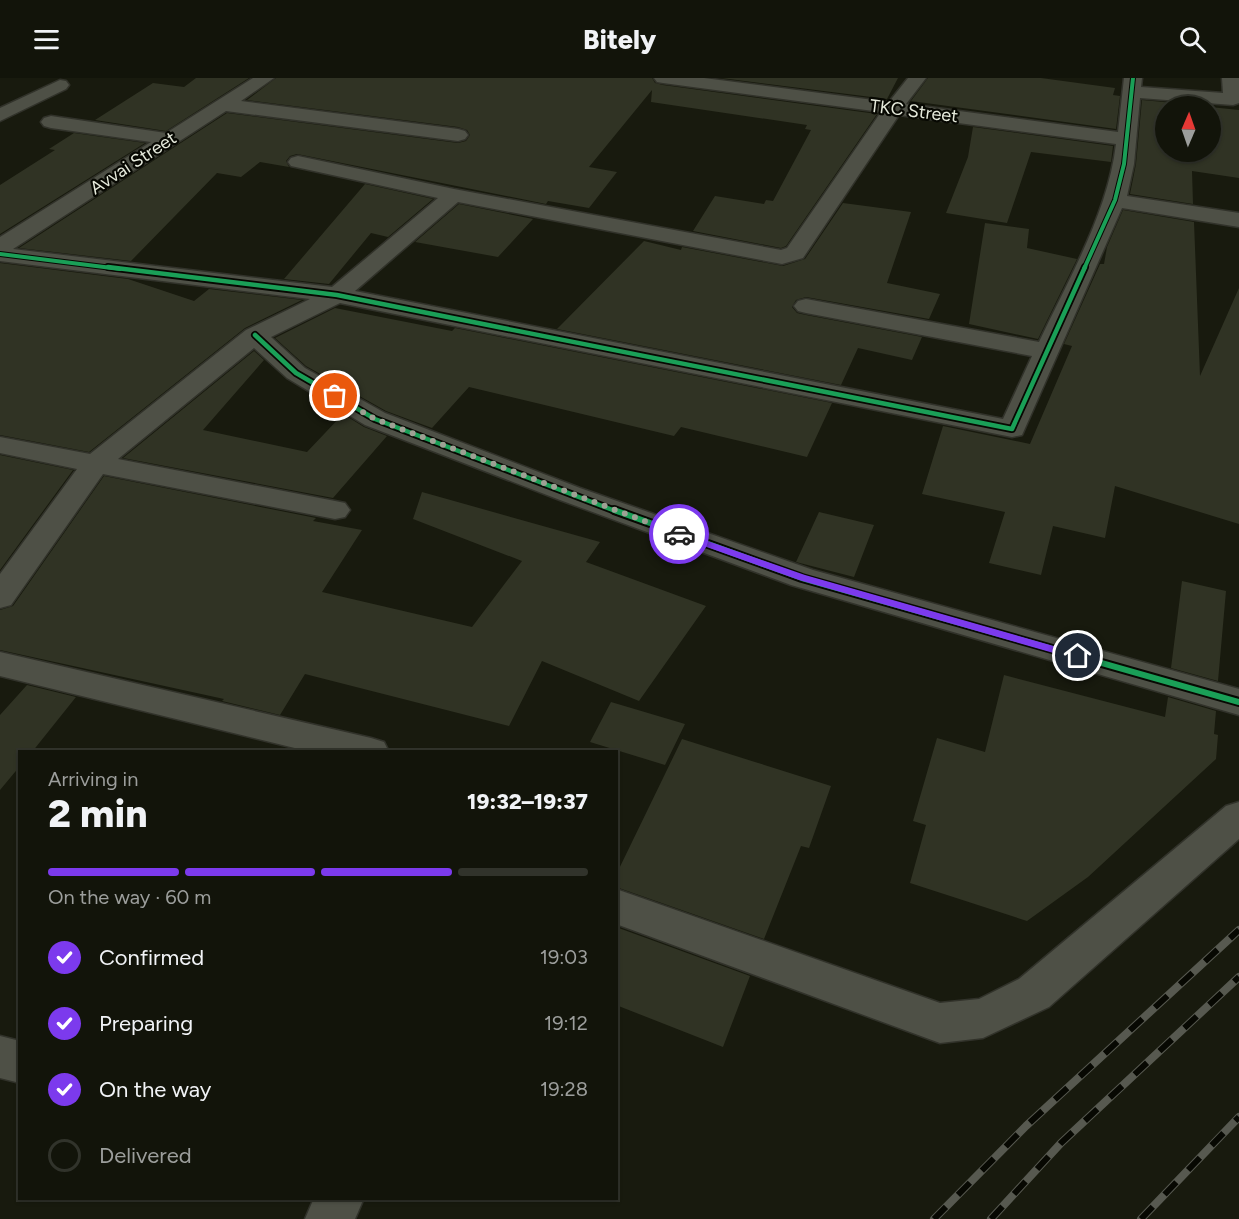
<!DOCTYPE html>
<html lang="en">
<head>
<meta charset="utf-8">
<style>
	:root { --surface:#12140a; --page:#1f2118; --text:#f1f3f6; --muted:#9c9e9c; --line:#31332b; --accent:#7c3aed }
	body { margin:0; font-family:Figtree,sans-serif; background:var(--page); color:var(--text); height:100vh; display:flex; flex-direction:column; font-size:22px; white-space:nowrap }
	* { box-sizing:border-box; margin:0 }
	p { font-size:20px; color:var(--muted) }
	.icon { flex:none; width:33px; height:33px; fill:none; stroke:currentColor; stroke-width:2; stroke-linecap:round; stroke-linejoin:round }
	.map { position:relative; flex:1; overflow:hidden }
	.sheet { position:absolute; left:18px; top:672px; width:600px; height:450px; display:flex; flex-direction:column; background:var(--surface); border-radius:0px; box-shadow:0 2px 4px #0004,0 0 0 2px var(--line) }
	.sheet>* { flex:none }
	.needle { width:39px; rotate:2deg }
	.buttons { position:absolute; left:1155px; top:18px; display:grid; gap:12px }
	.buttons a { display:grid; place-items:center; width:66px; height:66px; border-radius:50%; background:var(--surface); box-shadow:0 2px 4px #0004,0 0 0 2px var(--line); font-size:30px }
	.pin { position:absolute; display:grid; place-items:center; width:51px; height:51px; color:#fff; margin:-26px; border:3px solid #fff; border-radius:50%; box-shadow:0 2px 6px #0007 }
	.courier { position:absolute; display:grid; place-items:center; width:60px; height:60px; margin:-30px; border:4px solid #7c3aed; border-radius:50%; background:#fff; color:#222; box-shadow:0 2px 8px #0007 }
	.overview em { font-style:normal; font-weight:800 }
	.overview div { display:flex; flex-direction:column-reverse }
	.overview { display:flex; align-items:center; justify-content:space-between; height:102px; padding:0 30px }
	h1 { font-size:39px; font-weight:800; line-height:45px }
	.bar { display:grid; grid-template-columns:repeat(4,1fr); gap:9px 6px; align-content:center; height:72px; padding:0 30px }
	.bar i { height:8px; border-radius:4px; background:var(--line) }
	.bar .current { background:var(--accent) }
	.bar p { grid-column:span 4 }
	ol { padding:0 30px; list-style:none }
	li { display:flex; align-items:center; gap:18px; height:66px }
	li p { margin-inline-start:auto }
	li .icon { padding:6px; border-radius:50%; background:var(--accent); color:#fff; stroke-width:4 }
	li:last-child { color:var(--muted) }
	li i { width:33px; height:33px; border:3px solid var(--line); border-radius:50% }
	header { display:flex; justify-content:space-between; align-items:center; height:78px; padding:0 30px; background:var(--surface); font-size:27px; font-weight:800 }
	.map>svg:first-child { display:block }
	.building { fill:#303324 }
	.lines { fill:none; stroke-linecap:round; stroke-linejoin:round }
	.minor-casing { stroke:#31322a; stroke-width:3 }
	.minor { fill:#4e5046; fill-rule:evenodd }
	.rail-casing { stroke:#575950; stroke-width:8 }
	.rail { stroke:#070802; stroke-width:6; stroke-dasharray:17; stroke-linecap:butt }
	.cycleway-far2-casing { stroke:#070802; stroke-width:6 }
	.cycleway-far1-casing { stroke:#070802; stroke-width:8 }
	.cycleway-casing { stroke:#070802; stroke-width:10 }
	.cycleway-far2 { stroke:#1a9f57; stroke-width:4 }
	.cycleway-far1 { stroke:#1a9f57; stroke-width:4.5 }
	.cycleway { stroke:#1a9f57; stroke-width:6 }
	.route { fill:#7c3aed }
	.done { stroke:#9ea194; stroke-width:6; stroke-dasharray:0 10.8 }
	.labels { text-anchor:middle; stroke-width:4.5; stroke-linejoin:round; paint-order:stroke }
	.far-street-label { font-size:18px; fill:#e6eadc; stroke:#070802 }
</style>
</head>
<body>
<header><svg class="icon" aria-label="menu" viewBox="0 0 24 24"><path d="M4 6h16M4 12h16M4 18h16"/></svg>Bitely<svg class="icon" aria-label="search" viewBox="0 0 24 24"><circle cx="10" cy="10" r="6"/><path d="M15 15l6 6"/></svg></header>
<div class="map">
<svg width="1239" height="1141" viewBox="0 0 1239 1141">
	<rect width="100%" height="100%" fill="#181a0e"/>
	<path class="building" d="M 196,0 L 249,0 L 166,53 L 95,42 L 153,5 L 184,9 Z
		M 276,0 L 652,0 L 655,5 L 663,7 L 877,36 L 786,168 L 781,170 L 693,153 L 715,118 L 764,126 L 766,122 L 773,123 L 811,52 L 805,51 L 807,47 L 651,24 L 652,12 L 589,89 L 617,94 L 589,130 L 548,123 L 546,126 L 297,76 L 290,78 L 286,83 L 289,89 L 260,84 L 241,99 L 217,95 L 131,183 L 19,170 L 227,35 L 458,65 L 466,63 L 470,57 L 467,52 L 458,49 L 247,22 Z
		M 721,0 L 898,0 L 887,21 Z
		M 928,0 L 1041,0 L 1115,10 L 1113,17 L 1120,18 L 1116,51 L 911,23 Z
		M 1142,22 L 1207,28 L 1166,28 L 1166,74 L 1210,74 L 1210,29 L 1239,32 L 1239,100 L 1192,93 L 1193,126 L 1130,116 L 1136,86 Z
		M 973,49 L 1113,68 L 1111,84 L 1031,74 L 1007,145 L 946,135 L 968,79 Z
		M 74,55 L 145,65 L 0,156 L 0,107 L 55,72 L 49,71 Z
		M 365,106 L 433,121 L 388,159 L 371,155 L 329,206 L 284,201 Z
		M 843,125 L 911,134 L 887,205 L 940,216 L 929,241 L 806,219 L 796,222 L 792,229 L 797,235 L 806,237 L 922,259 L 912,282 L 858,270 L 841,307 L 557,251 L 644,163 L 681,172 L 682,169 L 783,188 L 805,181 Z
		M 459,126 L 533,141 L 498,179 L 415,164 Z
		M 1123,132 L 1194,144 L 1200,298 L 1239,210 L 1239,446 L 1115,408 L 1105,460 L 1053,448 L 1041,497 L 989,485 L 1005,434 L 922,416 L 943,348 L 1030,366 L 1072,268 L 1064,266 L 1100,186 L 1104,186 L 1107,169 Z
		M 985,145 L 1029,151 L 1027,170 L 1077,181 L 1038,261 L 969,246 Z
		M 0,185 L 128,201 L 194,223 L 209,211 L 302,222 L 245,250 L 89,374 L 0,357 Z
		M 335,230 L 452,253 L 455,250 L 832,325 L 807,379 L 681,349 L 674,358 L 469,309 L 432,350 L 386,333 L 306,288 L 275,260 Z
		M 254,273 L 264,282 L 203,352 L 307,374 L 343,336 L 364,349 L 387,358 L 333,420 L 123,380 Z
		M 0,377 L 73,392 L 0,492 Z
		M 104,398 L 316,440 L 313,443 L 362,452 L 322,514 L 472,549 L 522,483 L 413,441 L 422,414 L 600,464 L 586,484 L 706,528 L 639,623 L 542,583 L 509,648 L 305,596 L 280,637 L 222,623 L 224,621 L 0,572 L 0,532 L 13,528 Z
		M 819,434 L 874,447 L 854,499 L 796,484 Z
		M 1182,503 L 1226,513 L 1218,603 L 1171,590 Z
		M 1004,597 L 1165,639 L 1168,619 L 1216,633 L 1214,656 L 1218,657 L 1216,681 L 1088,799 L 1027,843 L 910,805 L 926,747 L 913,743 L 937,660 L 985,674 Z
		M 27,607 L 76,619 L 32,674 L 20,674 L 20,688 L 0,712 L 0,637 Z
		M 611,624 L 685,646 L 665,687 L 590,664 Z
		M 682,661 L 831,708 L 809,770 L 801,768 L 764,861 L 616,809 L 616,797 Z
		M 616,849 L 750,898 L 723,969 L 616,927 Z"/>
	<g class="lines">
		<g class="minor-casing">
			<path id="minor" d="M 253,0 L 274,0 L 241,23 L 458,51 L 465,53 L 468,57 L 465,61 L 458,63 L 226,33 L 13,171 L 332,209 L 438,120 L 291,88 L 288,84 L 291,80 L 298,78 L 454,111 L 781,172 L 787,170 L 881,34 L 663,5 L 657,4 L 654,0 L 704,0 L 889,24 L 908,0 L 926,0 L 906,26 L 1118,54 L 1124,0 L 1142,0 L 1141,9 L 1223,15 L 1222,0 L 1239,0 L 1239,25 L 1233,27 L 1140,20 L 1134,86 L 1127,118 L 1239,135 L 1239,149 L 1122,130 L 1022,357 L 1012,359 L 340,225 L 271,259 L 305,290 L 385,335 L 580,410 L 813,492 L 1239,611 L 1239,637 L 791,507 L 560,422 L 365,347 L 287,300 L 254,270 L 118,381 L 335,423 L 345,425 L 350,432 L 345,439 L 335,441 L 103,396 L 11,527 L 0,530 L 0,496 L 77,391 L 0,375 L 0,359 L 90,376 L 246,252 L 310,221 L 0,183 L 0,159 L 151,64 L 51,50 L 44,48 L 41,44 L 44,40 L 51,38 L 166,55 ZM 899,37 L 1116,66 C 1108,135 1068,202 1039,264 L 806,221 L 798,223 L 794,228 L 798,233 L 806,235 L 1032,278 L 1003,341 L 355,213 L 458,124 L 782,186 L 803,180 Z
				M 60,2 L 66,3 L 69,7 L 66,11 L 0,43 L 0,30 Z
				M 0,574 L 371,660 L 384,664 L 389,674 L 311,674 L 0,598 Z
				M 1239,724 L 1239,761 L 1049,929 L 983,960 L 940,965 L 616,846 L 616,811 L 940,925 L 979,921 L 1019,901 L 1226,728 Z
				M 0,958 L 20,963 L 20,1005 L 0,1000 Z
				M 314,1120 L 364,1120 L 355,1141 L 305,1141 Z"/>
		</g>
		<use href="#minor" class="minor"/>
		<g class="rail-casing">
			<path id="rail" d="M 934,1141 L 1026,1048 L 1239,852
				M 991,1141 L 1061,1065 L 1239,899
				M 1141,1141 L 1239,1039"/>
		</g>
		<use href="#rail" class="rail"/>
		<g class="cycleway-far2-casing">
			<path id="cycleway-far2" d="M 0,176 L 120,191
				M 1084,191 L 1115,122 L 1124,86 L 1133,0"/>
		</g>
		<g class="cycleway-far1-casing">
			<path id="cycleway-far1" d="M 108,189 L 337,217 L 1012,351 L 1085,189
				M 255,257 L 296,295 L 375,341 L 618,434"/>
		</g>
		<g class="cycleway-casing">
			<path id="cycleway" d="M 614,432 L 802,500 L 1239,624"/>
		</g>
		<use href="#cycleway-far2" class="cycleway-far2"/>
		<use href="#cycleway-far1" class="cycleway-far1"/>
		<use href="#cycleway" class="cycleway"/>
	</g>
	<path class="route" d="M 676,454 L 682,454 L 805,497 L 1078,575 L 1083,578 L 1078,582 L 799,502 L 676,458 Z"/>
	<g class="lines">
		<path class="done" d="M 335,318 L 375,341 L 679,456"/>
	</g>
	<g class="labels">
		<g class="far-street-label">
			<text transform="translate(914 33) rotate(7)" y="6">TKC Street</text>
			<text transform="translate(133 85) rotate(-33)" y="6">Avvai Street</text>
		</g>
	</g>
</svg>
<div class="buttons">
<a><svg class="needle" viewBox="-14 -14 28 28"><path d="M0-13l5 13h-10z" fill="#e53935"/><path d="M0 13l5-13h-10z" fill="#9c9e9c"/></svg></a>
</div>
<div class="pin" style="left:335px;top:318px;background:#ea580c"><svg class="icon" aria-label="bag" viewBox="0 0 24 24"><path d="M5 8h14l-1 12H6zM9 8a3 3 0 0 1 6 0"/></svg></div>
<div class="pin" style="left:1078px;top:578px;background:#1f2937"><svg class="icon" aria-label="home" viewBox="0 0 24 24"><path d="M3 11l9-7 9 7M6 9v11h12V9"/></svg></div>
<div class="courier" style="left:679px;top:456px"><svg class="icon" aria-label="car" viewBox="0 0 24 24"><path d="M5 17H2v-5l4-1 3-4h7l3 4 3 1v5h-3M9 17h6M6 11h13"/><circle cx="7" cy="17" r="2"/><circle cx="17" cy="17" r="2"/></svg></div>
<section class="sheet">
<div class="overview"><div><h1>2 min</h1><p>Arriving in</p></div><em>19:32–19:37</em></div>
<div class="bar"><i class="current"></i><i class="current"></i><i class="current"></i><i></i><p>On the way · 60 m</p></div>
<ol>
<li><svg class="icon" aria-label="check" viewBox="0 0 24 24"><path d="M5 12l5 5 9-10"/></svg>Confirmed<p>19:03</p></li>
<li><svg class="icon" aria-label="check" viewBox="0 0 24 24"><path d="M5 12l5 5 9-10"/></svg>Preparing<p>19:12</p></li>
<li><svg class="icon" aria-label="check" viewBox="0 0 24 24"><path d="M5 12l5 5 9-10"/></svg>On the way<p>19:28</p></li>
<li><i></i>Delivered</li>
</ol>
</section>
</div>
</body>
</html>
